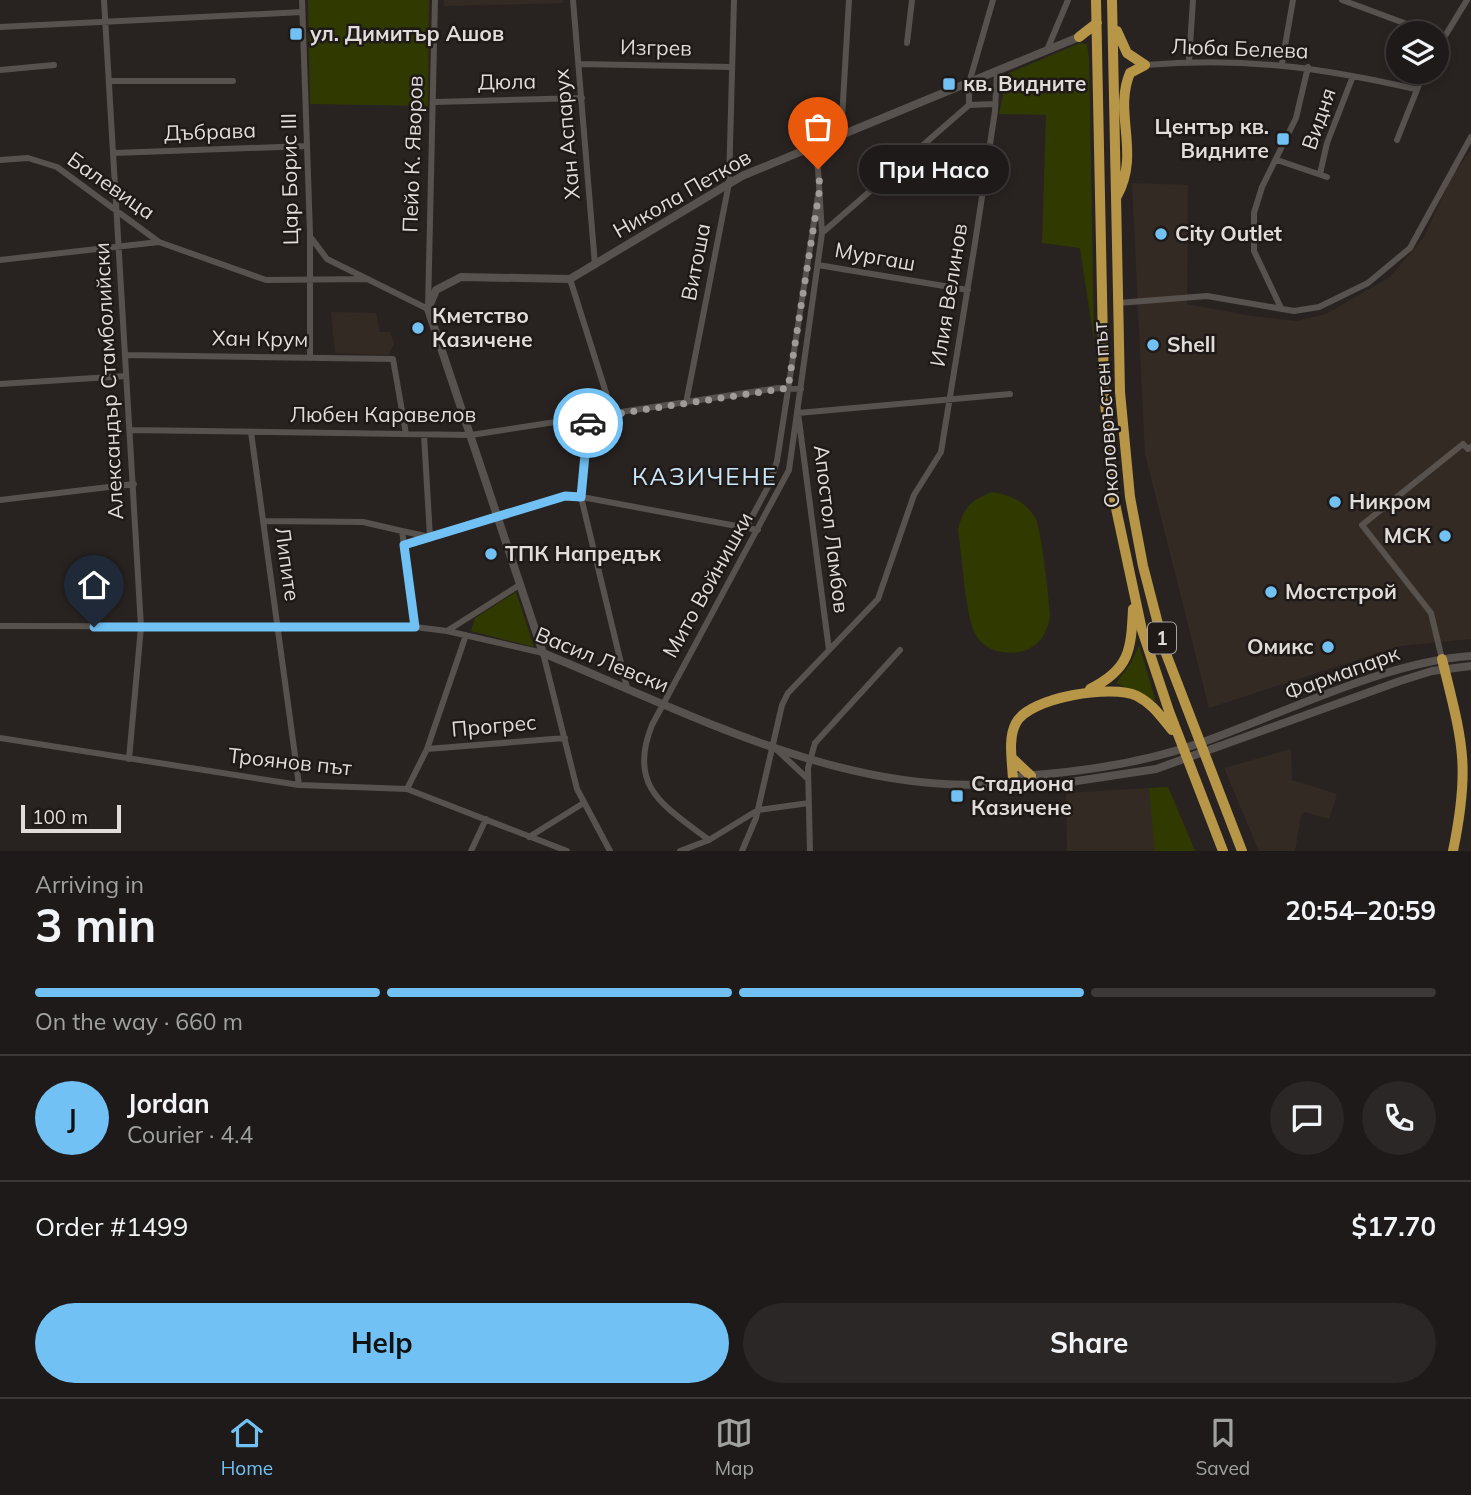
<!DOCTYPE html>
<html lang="en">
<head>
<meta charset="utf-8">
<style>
	:root { --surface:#1e1a19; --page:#2b2726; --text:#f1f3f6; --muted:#a1a1a2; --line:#3c3838; --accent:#71c1f5 }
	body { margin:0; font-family:Mulish,sans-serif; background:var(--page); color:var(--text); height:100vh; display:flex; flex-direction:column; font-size:26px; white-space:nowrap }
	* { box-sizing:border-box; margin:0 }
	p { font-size:23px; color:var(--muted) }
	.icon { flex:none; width:38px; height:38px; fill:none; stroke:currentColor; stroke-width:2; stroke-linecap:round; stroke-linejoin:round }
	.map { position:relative; height:851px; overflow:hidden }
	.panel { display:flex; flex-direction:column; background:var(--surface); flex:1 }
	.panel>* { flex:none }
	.controls { position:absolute; left:1386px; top:21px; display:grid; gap:14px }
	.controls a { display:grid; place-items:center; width:63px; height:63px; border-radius:50%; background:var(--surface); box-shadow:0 4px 10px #0003,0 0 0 2px var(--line); font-size:35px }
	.scale { position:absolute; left:21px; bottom:18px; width:100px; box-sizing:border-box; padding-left:7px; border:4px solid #dfdcda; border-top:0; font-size:19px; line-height:24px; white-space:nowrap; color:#dfdcda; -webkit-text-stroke:5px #1f1a17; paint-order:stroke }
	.pin { position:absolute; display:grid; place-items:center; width:60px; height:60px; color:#fff; margin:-72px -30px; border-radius:50% 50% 50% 0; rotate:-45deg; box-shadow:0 0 7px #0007 }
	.pin .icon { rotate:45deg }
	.courier { position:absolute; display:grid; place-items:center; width:70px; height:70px; margin:-35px; border:5px solid #71c1f5; border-radius:50%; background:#fff; color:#222; box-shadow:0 2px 9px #0007 }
	.bubble { position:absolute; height:49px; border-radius:24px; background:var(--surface); box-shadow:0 4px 10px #0003,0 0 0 2px var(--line); font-size:23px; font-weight:700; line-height:49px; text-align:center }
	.headline em { font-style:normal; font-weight:700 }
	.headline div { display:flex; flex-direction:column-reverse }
	.headline { display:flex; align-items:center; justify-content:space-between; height:119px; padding:0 35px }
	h1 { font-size:46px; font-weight:700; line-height:52px }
	.bar { display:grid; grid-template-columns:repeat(4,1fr); gap:10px 7px; align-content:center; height:84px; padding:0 35px }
	.bar i { height:9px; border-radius:5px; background:var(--line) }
	.bar .current { background:var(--accent) }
	.bar p { grid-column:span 4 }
	.line { display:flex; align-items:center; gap:18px; padding:0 35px; border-top:2px solid var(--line) }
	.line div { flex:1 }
	.round { display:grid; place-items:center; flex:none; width:74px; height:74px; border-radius:37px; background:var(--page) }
	.button { display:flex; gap:14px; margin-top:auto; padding:14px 35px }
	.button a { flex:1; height:80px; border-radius:42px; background:var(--accent); color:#111; font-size:28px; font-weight:700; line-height:80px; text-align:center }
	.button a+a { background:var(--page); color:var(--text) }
	.menu { display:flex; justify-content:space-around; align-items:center; height:98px; border-top:2px solid var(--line); background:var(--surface); font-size:19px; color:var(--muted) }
	.menu a { display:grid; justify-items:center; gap:4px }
	.menu .current { color:var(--accent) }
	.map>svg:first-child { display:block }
	.built { fill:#342a24 }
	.green { fill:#303a00 }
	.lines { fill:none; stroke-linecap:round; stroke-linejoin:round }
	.minor { stroke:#57524e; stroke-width:6 }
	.tertiary { stroke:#57524e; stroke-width:8 }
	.trunk { stroke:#b89648; stroke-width:10 }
	.done { stroke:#9f9b99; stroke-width:7; stroke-dasharray:0 12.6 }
	.route { stroke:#71c1f5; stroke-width:9 }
	.poi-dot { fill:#71c1f5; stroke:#1f1a17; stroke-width:2.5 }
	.labels { text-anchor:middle; stroke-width:5; stroke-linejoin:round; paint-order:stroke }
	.shield { fill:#1f1a17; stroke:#a5a2a0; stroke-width:2 }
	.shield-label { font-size:19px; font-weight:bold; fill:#dfdcda }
	.poi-label { font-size:21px; font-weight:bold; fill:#dfdcda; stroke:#1f1a17; text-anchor:start }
	.street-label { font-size:21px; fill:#dfdcda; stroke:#1f1a17 }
	.quarter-label { font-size:24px; letter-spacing:2px; fill:#cae6f9; stroke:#1f1a17 }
</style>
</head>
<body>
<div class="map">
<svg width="1471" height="851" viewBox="0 0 1471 851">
	<rect width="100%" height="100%" fill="#282321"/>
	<path class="built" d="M 444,0 L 563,0 L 563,3 L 444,6 Z
		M 1471,150 L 1471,639 L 1400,646 L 1209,708 L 1145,454 L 1132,183 L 1188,185 L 1187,304 L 1251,316 L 1296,321 L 1326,314 L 1390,277 L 1424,237 L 1452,176 Z
		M 331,312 L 376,313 L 380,332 L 390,332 L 394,344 L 388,355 L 335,353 Z
		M 1291,749 L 1292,780 L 1337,794 L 1329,819 L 1305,812 L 1301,815 L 1295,851 L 1259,851 L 1224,768 Z
		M 1168,787 L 1195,851 L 1067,851 L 1066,793 Z"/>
	<path class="green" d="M 308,0 L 429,0 L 428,106 L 310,104 Z
		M 1080,43 L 1087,44 L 1089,59 L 1094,341 L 1080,248 L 1042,243 L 1046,115 L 999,114 L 1007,74 Z
		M 992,492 C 1011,495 1025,501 1036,519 C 1041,529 1049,599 1050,614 C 1050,621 1046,633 1041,639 C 1025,660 984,657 974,631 C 965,611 962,555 958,530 C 963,508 971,500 992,492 Z
		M 516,592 L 534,647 L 471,631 L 475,618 Z
		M 1139,646 L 1140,648 L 1156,702 L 1116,683 L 1131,663 Z
		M 1168,787 L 1195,851 L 1155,851 L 1149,788 Z"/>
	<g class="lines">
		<path class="minor" d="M 104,0 L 141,627 L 129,759
			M 302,0 L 310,233 L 310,358
			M 573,0 L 595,265
			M 1342,0 L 1431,33
			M 0,27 L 302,12
			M 907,43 L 912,0
			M 1437,49 L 1467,0
			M 1047,50 L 1068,0
			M 1189,61 L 1193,0
			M 1282,63 L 1293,0
			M 579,64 L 732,67
			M 1145,65 C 1243,57 1319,67 1415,89
			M 0,70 L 54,65
			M 109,81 L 233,81
			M 434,102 L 582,98
			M 969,105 L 995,104
			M 841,135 L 849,0
			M 1397,140 L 1424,72
			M 114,153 L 307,146
			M 0,160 L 28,158 L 57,167 L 159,242
			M 1277,160 L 1327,177
			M 1320,174 L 1327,143 L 1353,76
			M 822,233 L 969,105 L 969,83 L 993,0
			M 312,239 L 327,259 L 428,309
			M 0,260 L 159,242 L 266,280 L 368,279
			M 818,265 L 968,290
			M 570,279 L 613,415
			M 1118,303 L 1207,296 L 1294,311 L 1319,307 L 1368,283 L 1410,248 L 1471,137
			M 1281,308 L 1254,251 L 1254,213 L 1262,187 L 1296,118 L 1308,67
			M 428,309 L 435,0
			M 125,355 L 393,359 L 406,434
			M 0,384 L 126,376
			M 686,403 L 729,183 L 734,0
			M 589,418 L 581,497 L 627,688
			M 130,430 L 471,435 L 778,388 L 801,389
			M 251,432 L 299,785
			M 0,500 L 134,484
			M 263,521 L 363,522 L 402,531 L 404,545 L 571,495 L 758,530
			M 746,528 L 770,483 L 777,461 L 818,196
			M 402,531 L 430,537 L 424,435
			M 404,545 L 415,627
			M 0,626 L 415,627 L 447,631 L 543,653 L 577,789 L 610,851
			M 447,631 L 521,584
			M 829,650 L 798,413 L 1010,394
			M 1442,659 L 1431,613 L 1362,525 L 1463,444 L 1468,449 L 1471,447
			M 0,738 L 299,785 L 407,789 L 567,851
			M 427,749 L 565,738
			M 776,749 L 808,779
			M 407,789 L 427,749 L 466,635
			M 529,837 L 582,804
			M 709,840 C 664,806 627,787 652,725 L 789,470 L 822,233 L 818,169 L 814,147
			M 471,851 L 486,819
			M 680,851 L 709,840 L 758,810 L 809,803
			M 742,851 L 756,818 L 782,705 L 788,693 L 878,599 L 914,495 L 941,452 L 975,243 L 995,111 L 997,71
			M 810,851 L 808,768 L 815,743 L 900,650"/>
		<path class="tertiary" d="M 1079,37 L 742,176 L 570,279 L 461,277 L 436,290 L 428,309 L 543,653 C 686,712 855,802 1013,782 L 1021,776 C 1083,772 1144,763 1203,742 C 1284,713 1388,661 1471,656
			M 1013,782 L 1023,787 L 1057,784 L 1156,769 L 1400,681 L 1432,671 L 1471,666"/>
		<path class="trunk" d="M 1096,0 L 1104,392 L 1114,499 L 1142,630 L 1169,711 L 1223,851
			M 1112,0 L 1120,392 L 1130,497 L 1143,566 L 1165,651 L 1242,851
			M 1117,31 L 1127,53 L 1145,65
			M 1079,37 L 1097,23
			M 1117,196 C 1141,153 1113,113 1130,73 L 1145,65
			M 1442,659 C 1462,741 1471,764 1453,851
			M 1090,689 C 1130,669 1131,650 1133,609
			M 1013,759 L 1031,776
			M 1013,782 C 1013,765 1007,739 1016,723 C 1029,697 1113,684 1137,696 C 1153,704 1161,717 1172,730"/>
	</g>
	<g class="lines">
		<path class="done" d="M 588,423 L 589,418 L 788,388 L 820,187 L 818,169"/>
		<path class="route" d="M 94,627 L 415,627 L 404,545 L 565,496 L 581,497 L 588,423"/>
	</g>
	<g class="poi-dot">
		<rect x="289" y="27" width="14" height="14" rx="3.5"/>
		<rect x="942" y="77" width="14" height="14" rx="3.5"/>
		<rect x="1276" y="132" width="14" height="14" rx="3.5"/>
		<circle cx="1161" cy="234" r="7"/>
		<circle cx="418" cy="328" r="7"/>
		<circle cx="1153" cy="345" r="7"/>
		<circle cx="1335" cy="502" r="7"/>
		<circle cx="1445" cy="536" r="7"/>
		<circle cx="491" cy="554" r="7"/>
		<circle cx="1271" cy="592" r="7"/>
		<circle cx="1328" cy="647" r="7"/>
		<rect x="950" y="789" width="14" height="14" rx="3.5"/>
	</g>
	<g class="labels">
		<rect class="shield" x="1148" y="622.5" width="28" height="31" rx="5"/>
		<g class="shield-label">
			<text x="1162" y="645">1</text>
		</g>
		<g class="poi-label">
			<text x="310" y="41">ул. Димитър Ашов</text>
			<text x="963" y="91">кв. Видните</text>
			<text x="1269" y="134" text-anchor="end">Център кв.<tspan x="1269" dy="24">Видните</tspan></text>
			<text x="1175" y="241">City Outlet</text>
			<text x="432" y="323">Кметство<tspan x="432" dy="24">Казичене</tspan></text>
			<text x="1167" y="352">Shell</text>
			<text x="1349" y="509">Никром</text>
			<text x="1431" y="543" text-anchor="end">МСК</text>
			<text x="505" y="561">ТПК Напредък</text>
			<text x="1285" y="599">Мостстрой</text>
			<text x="1314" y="654" text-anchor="end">Омикс</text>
			<text x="971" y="791">Стадиона<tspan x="971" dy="24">Казичене</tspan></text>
		</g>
		<g class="street-label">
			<text transform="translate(656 48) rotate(1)" y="7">Изгрев</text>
			<text transform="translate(1240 49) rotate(2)" y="7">Люба Белева</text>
			<text transform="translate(507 82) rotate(-1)" y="7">Дюла</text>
			<text transform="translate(1319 119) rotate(-71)" y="7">Видня</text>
			<text transform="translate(210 132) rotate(-2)" y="7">Дъбрава</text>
			<text transform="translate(567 134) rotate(-95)" y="7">Хан Аспарух</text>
			<text transform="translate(413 154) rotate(-88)" y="7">Пейо К. Яворов</text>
			<text transform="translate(290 179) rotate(-91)" y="7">Цар Борис III</text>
			<text transform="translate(111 186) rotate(35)" y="7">Балевица</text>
			<text transform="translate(682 194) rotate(-30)" y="7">Никола Петков</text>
			<text transform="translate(875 257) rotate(10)" y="7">Мургаш</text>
			<text transform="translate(696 262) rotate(-79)" y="7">Витоша</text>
			<text transform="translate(949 295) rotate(-81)" y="7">Илия Велинов</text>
			<text transform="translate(260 339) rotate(1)" y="7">Хан Крум</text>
			<text transform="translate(109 381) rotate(-93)" y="7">Александър Стамболийски</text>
			<text x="383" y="422">Любен Каравелов</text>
			<text transform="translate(1106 415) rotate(-94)" y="7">Околовръстен път</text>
			<text transform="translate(831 529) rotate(83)" y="7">Апостол Ламбов</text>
			<text transform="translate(287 564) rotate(82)" y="7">Липите</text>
			<text transform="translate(708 585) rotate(-61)" y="7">Мито Войнишки</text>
			<text transform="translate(602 660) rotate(22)" y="7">Васил Левски</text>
			<text transform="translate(1342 673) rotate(-20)" y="7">Фармапарк</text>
			<text transform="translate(494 726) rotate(-5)" y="7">Прогрес</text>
			<text transform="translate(290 762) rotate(6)" y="7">Троянов път</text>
		</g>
		<g class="quarter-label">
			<text x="705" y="485">КАЗИЧЕНЕ</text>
		</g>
	</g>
</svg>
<div class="controls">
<a><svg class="icon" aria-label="layers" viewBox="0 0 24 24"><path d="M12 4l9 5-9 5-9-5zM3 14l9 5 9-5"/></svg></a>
</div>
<div class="scale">100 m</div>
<div class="pin" style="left:818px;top:169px;background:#ea580c"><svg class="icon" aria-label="bag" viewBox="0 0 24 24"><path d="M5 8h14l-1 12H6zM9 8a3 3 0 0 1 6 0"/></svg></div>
<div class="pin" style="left:94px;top:627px;background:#1f2937"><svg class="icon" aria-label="home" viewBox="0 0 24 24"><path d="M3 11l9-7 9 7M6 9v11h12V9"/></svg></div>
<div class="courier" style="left:588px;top:423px"><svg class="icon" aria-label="car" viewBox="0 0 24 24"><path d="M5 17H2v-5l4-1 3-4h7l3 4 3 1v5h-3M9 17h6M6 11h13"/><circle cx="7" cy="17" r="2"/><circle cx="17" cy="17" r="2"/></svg></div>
<div class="bubble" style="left:859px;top:145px;width:150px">При Насо</div>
</div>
<section class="panel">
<div class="headline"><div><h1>3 min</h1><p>Arriving in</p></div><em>20:54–20:59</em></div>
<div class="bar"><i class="current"></i><i class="current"></i><i class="current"></i><i></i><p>On the way · 660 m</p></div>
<div class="line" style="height:126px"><b class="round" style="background:var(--accent);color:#111">J</b><div><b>Jordan</b><p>Courier · 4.4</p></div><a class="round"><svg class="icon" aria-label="chat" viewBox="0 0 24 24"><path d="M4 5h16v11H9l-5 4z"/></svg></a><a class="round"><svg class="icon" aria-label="phone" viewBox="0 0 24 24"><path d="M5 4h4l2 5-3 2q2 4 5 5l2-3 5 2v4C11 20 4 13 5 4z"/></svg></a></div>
<div class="line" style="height:91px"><div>Order #1499</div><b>$17.70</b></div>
<div class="button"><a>Help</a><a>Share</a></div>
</section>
<nav class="menu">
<a class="current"><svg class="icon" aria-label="home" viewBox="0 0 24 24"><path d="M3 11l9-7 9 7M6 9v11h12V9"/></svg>Home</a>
<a><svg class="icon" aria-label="map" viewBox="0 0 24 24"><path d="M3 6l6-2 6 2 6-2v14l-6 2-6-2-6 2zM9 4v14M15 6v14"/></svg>Map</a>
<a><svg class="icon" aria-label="saved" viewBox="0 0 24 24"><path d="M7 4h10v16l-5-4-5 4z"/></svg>Saved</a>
</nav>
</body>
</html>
